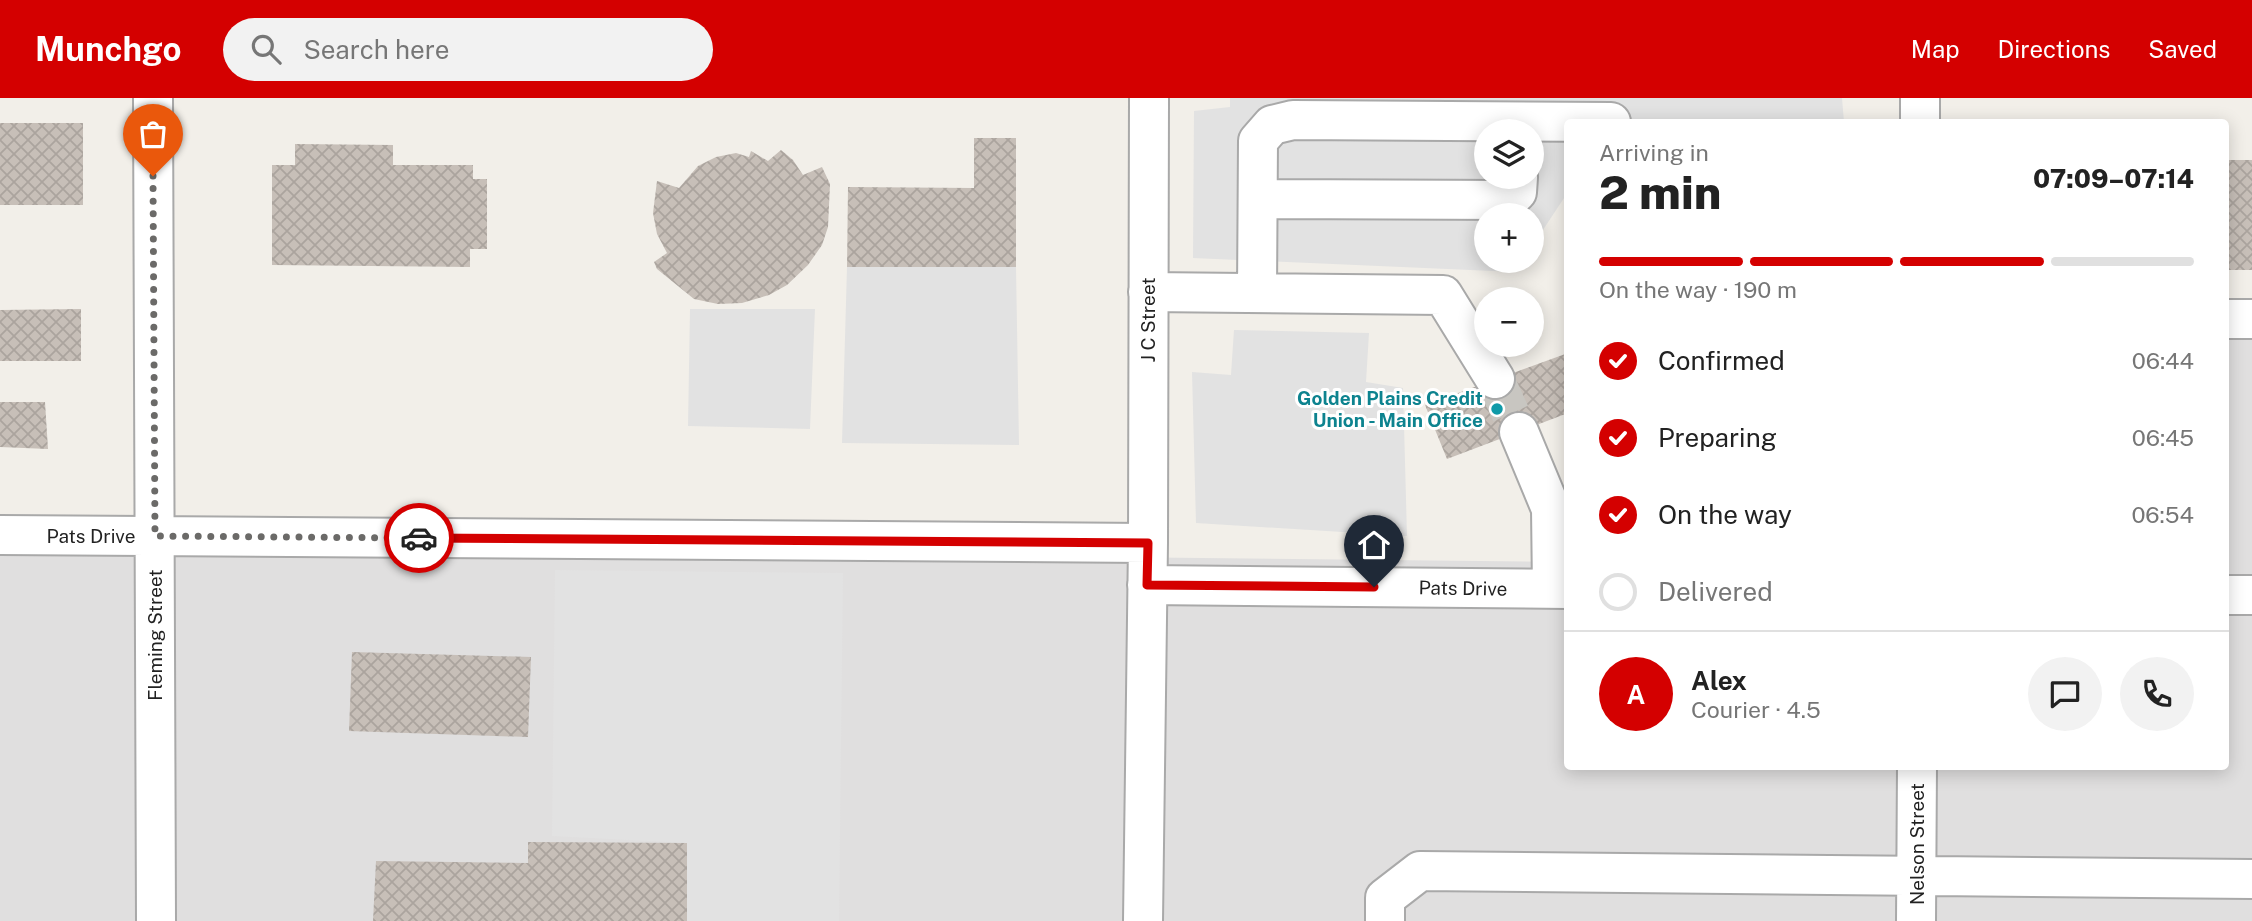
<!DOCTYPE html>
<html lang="en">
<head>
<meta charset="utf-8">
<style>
	:root { --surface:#fff; --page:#f2f2f2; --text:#222; --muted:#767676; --line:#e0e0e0; --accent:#d40000 }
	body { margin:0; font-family:"Public Sans",sans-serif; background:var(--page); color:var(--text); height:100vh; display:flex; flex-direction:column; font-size:26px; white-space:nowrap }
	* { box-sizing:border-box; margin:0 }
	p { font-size:23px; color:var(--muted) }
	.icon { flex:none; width:38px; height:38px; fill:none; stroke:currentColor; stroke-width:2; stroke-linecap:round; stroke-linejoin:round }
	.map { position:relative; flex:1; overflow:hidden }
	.drawer { position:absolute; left:1564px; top:21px; width:665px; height:651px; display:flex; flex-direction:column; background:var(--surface); border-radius:7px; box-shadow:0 4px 18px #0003 }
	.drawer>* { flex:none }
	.buttons { position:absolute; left:1474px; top:21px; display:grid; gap:14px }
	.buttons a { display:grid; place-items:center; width:70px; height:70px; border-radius:50%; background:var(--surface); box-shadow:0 4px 18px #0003; font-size:35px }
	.pin { position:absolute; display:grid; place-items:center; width:60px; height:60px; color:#fff; margin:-72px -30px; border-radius:50% 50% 50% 0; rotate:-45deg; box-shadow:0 0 7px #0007 }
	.pin .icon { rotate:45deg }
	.courier { position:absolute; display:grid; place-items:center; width:70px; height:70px; margin:-35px; border:5px solid #d40000; border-radius:50%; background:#fff; color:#222; box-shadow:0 2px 9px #0007 }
	.summary em { font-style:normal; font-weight:800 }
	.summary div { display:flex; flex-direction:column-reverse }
	.summary { display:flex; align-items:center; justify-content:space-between; height:119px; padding:0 35px }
	h1 { font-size:46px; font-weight:800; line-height:52px }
	.bar { display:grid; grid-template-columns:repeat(4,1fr); gap:10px 7px; align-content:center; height:84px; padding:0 35px }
	.bar i { height:9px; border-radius:5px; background:var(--line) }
	.bar .selected { background:var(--accent) }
	.bar p { grid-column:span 4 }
	.line { display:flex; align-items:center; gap:18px; padding:0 35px; border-top:2px solid var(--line) }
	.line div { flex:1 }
	.round { display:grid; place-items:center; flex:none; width:74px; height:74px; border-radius:37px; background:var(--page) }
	ol { padding:0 35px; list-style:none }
	li { display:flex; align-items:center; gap:21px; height:77px }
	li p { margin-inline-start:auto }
	li .icon { padding:7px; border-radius:50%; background:var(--accent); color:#fff; stroke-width:4 }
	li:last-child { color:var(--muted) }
	li i { width:38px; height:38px; border:4px solid var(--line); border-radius:50% }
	header { display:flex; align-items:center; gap:42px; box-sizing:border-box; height:98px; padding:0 35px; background:var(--accent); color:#fff }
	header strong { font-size:33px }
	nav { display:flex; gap:38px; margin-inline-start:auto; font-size:24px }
	.search { width:490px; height:63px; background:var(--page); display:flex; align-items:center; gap:18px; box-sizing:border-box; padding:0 24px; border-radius:38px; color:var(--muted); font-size:26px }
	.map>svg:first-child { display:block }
	.residential { fill:#e0dfdf }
	.parking { fill:#e2e2e2; fill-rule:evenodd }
	.building { fill:url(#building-cross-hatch) }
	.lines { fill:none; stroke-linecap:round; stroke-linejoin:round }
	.minor-tunnel { stroke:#c8c6c1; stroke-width:38; stroke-dasharray:38 19; stroke-linecap:butt }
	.minor-casing { stroke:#a9a9a9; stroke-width:42 }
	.minor { stroke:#fff; stroke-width:38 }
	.done { stroke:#6b6a68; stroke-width:7; stroke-dasharray:0 12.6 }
	.route { stroke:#d40000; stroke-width:9 }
	.culture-dot { fill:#0f9aa8; stroke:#fff; stroke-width:2.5 }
	.labels { text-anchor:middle; stroke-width:6; stroke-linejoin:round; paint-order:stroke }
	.street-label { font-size:19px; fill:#222; stroke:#fff }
	.culture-label { font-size:19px; font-weight:bold; fill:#0d838f; stroke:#fff; text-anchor:end }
</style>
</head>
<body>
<header>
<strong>Munchgo</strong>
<div class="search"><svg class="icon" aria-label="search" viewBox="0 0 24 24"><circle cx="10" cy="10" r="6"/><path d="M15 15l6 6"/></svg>Search here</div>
<nav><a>Map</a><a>Directions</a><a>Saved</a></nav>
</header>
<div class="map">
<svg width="2252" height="823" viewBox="0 0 2252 823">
	<defs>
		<pattern id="building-cross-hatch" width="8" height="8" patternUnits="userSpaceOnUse" patternTransform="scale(1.75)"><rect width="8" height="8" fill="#c7bfb8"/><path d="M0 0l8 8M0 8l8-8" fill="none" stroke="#aba49e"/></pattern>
	</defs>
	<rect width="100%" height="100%" fill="#f2efe9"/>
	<path class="residential" d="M 2226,212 L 2252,212 L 2252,823 L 0,823 L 0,447 L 1568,464 L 1568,668 L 2226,668 Z"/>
	<path class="parking" d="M 1230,0 L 1842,0 L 1844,24 L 1568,24 L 1568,94 L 1531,150 L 1531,117 L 1486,117 L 1486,163 L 1523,163 L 1516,174 L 1193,160 L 1194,13 L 1230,9 ZM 1486,33 L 1531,33 L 1531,79 L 1486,79 Z
		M 847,169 L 1016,169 L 1019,347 L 842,345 Z
		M 690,211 L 815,211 L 810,331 L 688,328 Z
		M 1234,232 L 1369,235 L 1366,284 L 1403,290 L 1407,438 L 1196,425 L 1192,274 L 1231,277 Z
		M 555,472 L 843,475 L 839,823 L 687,823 L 687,745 L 552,738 Z"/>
	<path class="building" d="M 0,25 L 83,25 L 83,107 L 0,107 Z
		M 974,40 L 1016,40 L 1016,169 L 847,169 L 848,89 L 974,90 Z
		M 295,46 L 393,47 L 393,67 L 473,67 L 473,81 L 487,81 L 487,151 L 470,151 L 470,169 L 272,167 L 272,67 L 295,67 Z
		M 781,52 L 793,62 L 803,77 L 822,69 L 830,86 L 828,129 L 822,147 L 808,167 L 787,187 L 769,197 L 742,205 L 718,206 L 694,201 L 657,171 L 654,164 L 667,155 L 657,136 L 653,115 L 657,83 L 679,90 L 698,68 L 716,59 L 736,55 L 749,59 L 751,53 L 768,63 Z
		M 2226,62 L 2252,62 L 2252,172 L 2226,172 Z
		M 81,211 L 81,263 L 0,263 L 0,212 Z
		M 1568,255 L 1568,315 L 1447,361 L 1425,307 Z
		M 0,304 L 45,304 L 48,351 L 0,349 Z
		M 352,554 L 531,559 L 528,639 L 349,633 Z
		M 528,744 L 687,745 L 687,823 L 373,823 L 376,763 L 528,765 Z"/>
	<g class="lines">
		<path class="minor-tunnel" d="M 1495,281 L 1519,334"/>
		<g class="minor-casing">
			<path id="minor" d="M 153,0 L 156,823
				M 1920,24 L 1920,0
				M 1258,101 L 1509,102 L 1517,94 L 1518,79
				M 1148,194 L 1443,197 L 1495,281
				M 1257,194 L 1258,43 L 1272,27 L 1293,22 L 1611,24
				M 2226,221 L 2252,221
				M 1519,334 L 1551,411 L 1552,491
				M 0,437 L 1148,445
				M 1147,487 L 1568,491
				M 2226,497 L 2252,497
				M 1143,823 L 1148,445 L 1149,0
				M 1385,823 L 1385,800 L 1420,773 L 2252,781
				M 1916,823 L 1917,668"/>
		</g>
		<use href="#minor" class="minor"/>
	</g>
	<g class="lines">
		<path class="done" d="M 153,78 L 155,438 L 419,440"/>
		<path class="route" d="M 419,440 L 1148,445 L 1147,487 L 1374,489"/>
	</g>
	<circle class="culture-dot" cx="1497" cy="311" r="7"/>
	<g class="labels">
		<g class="street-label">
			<text transform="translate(1148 222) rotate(-90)" y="7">J C Street</text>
			<text x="91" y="445">Pats Drive</text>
			<text transform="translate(1463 490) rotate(1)" y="7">Pats Drive</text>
			<text transform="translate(155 537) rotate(-90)" y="7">Fleming Street</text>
			<text transform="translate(1917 746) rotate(-90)" y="7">Nelson Street</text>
		</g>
		<g class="culture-label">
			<text x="1483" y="307">Golden Plains Credit<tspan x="1483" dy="22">Union - Main Office</tspan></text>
		</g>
	</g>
</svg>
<div class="buttons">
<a><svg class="icon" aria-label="layers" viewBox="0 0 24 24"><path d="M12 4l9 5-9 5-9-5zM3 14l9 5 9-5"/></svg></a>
<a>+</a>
<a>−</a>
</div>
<div class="pin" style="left:153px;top:78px;background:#ea580c"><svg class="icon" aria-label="bag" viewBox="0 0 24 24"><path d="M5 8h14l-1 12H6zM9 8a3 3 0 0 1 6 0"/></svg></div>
<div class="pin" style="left:1374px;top:489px;background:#1f2937"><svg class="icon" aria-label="home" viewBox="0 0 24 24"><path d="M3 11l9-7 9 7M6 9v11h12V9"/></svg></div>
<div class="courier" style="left:419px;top:440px"><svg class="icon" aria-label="car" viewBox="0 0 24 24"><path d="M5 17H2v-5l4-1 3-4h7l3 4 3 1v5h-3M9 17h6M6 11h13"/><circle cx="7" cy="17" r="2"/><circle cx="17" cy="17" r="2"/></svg></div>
<section class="drawer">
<div class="summary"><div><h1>2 min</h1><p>Arriving in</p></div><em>07:09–07:14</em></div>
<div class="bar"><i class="selected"></i><i class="selected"></i><i class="selected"></i><i></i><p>On the way · 190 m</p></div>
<ol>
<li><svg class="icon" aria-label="check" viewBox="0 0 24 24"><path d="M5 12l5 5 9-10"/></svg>Confirmed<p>06:44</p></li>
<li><svg class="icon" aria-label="check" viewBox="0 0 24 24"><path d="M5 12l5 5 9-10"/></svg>Preparing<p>06:45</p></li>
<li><svg class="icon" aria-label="check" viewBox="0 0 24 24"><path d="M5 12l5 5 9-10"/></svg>On the way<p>06:54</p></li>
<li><i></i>Delivered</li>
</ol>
<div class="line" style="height:126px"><b class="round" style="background:var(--accent);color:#fff">A</b><div><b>Alex</b><p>Courier · 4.5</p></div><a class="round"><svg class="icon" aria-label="chat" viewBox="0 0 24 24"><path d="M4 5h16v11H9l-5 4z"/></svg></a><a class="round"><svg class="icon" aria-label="phone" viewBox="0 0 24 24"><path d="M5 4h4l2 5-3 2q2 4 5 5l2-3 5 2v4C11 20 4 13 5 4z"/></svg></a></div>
</section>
</div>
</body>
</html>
